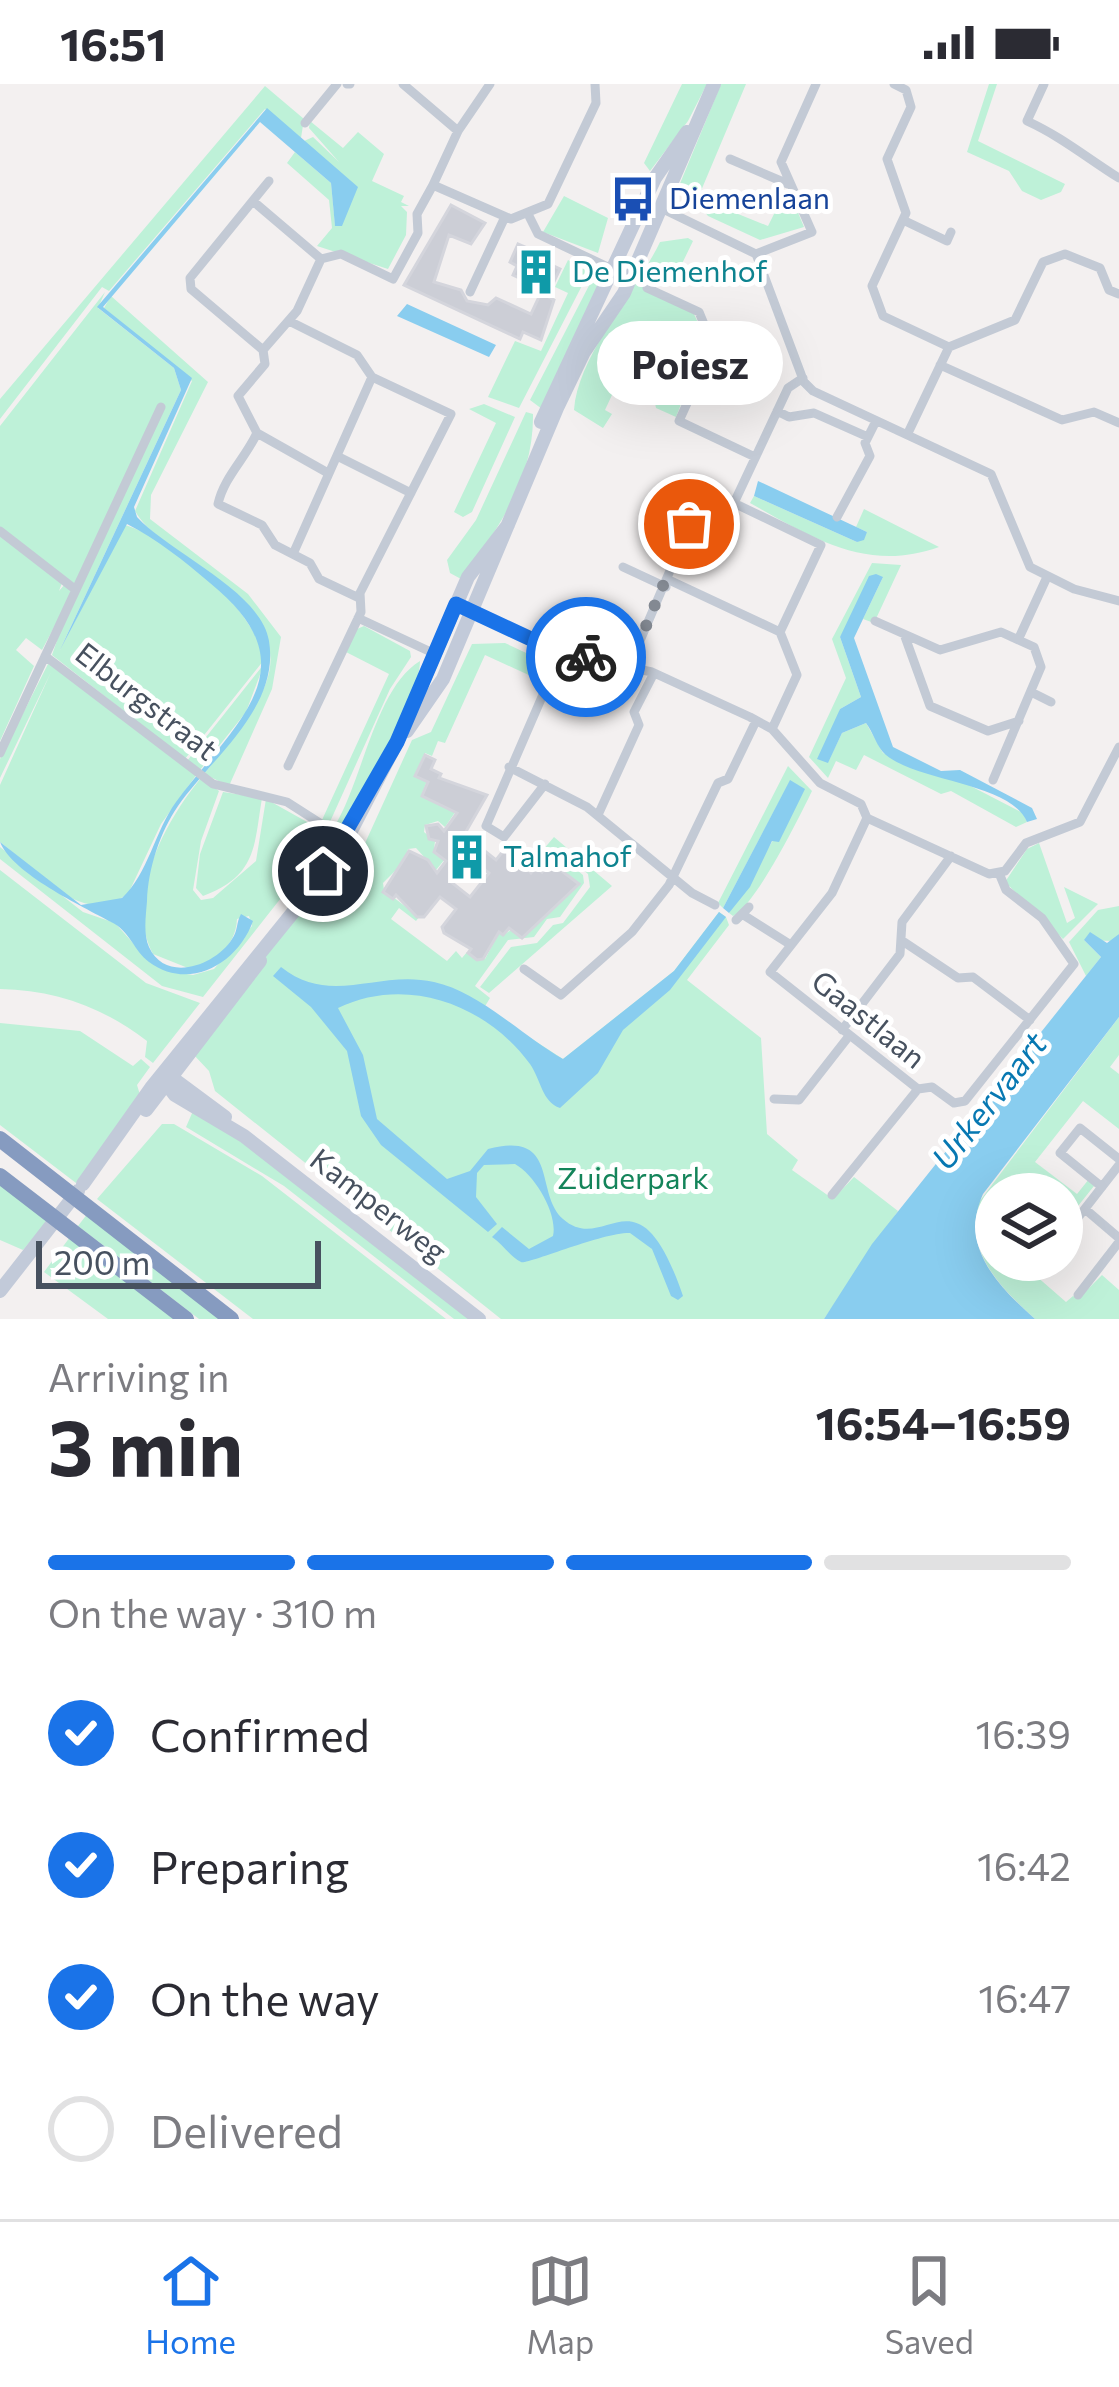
<!DOCTYPE html>
<html lang="en">
<head>
<meta charset="utf-8">
<style>
	:root { --surface:#fff; --page:#f2f2f3; --text:#2b2b33; --muted:#7c7c81; --line:#e1e1e2; --accent:#1a73e8 }
	body { margin:0; font-family:Commissioner,sans-serif; background:var(--page); color:var(--text); height:100vh; display:flex; flex-direction:column; font-size:45px; white-space:nowrap }
	* { box-sizing:border-box; margin:0 }
	p { font-size:39px; color:var(--muted) }
	.icon { flex:none; width:66px; height:66px; fill:none; stroke:currentColor; stroke-width:2; stroke-linecap:round; stroke-linejoin:round }
	.map { position:relative; height:1235px; overflow:hidden }
	.side { display:flex; flex-direction:column; background:var(--surface); flex:1 }
	.side>* { flex:none }
	.tools { position:absolute; left:975px; top:1089px; display:grid; gap:24px }
	.tools a { display:grid; place-items:center; width:108px; height:108px; border-radius:50%; background:var(--surface); box-shadow:0 12px 48px #0002; font-size:60px }
	.scale { position:absolute; left:36px; bottom:30px; width:285px; box-sizing:border-box; padding-left:12px; border:6px solid #47515f; border-top:0; font-size:33px; line-height:42px; white-space:nowrap; color:#47515f; -webkit-text-stroke:9px #fff; paint-order:stroke }
	.pin { position:absolute; display:grid; place-items:center; width:102px; height:102px; color:#fff; margin:-51px; border:6px solid #fff; border-radius:50%; box-shadow:0 3px 12px #0007 }
	.courier { position:absolute; display:grid; place-items:center; width:120px; height:120px; margin:-60px; border:9px solid #1a73e8; border-radius:50%; background:#fff; color:#222; box-shadow:0 3px 15px #0007 }
	.bubble { position:absolute; height:84px; border-radius:42px; background:var(--surface); box-shadow:0 12px 48px #0002; font-size:39px; font-weight:700; line-height:84px; text-align:center }
	.head em { font-style:normal; font-weight:700 }
	.head div { display:flex; flex-direction:column-reverse }
	.head { display:flex; align-items:center; justify-content:space-between; height:204px; padding:0 48px }
	h1 { font-size:78px; font-weight:700; line-height:90px }
	.bar { display:grid; grid-template-columns:repeat(4,1fr); gap:18px 12px; align-content:center; height:144px; padding:0 48px }
	.bar i { height:15px; border-radius:9px; background:var(--line) }
	.bar .current { background:var(--accent) }
	.bar p { grid-column:span 4 }
	ol { padding:0 48px; list-style:none }
	li { display:flex; align-items:center; gap:36px; height:132px }
	li p { margin-inline-start:auto }
	li .icon { padding:12px; border-radius:50%; background:var(--accent); color:#fff; stroke-width:4 }
	li:last-child { color:var(--muted) }
	li i { width:66px; height:66px; border:6px solid var(--line); border-radius:50% }
	.status { display:flex; justify-content:space-between; align-items:center; height:84px; padding:0 60px; background:var(--surface); direction:ltr }
	.status svg { height:33px; fill:currentColor }
	.dock { display:flex; justify-content:space-around; align-items:center; height:168px; border-top:3px solid var(--line); background:var(--surface); font-size:33px; color:var(--muted) }
	.dock a { display:grid; justify-items:center; gap:6px }
	.dock .current { color:var(--accent) }
	.map>svg:first-child { display:block }
	.green { fill:#bef1d8 }
	.water { fill:#89cdef }
	.building { fill:#ccced6; stroke:#d4d5dc; stroke-width:3 }
	.lines { fill:none; stroke-linecap:round; stroke-linejoin:round }
	.street { stroke:#c3cad5; stroke-width:9 }
	.secondary { stroke:#c2cad9; stroke-width:14 }
	.highway { stroke:#869bc0; stroke-width:16 }
	.done { stroke:#838992; stroke-width:12; stroke-dasharray:0 21.6 }
	.route { stroke:#1a73e8; stroke-width:15 }
	.labels { text-anchor:middle; stroke-width:10; stroke-linejoin:round; paint-order:stroke }
	.transit-label { font-size:30px; fill:#164399; stroke:#fff; text-anchor:start }
	.culture-label { font-size:30px; fill:#0d838f; stroke:#fff; text-anchor:start }
	.street-label { font-size:30px; fill:#47515f; stroke:#fff }
	.park-label { font-size:30px; fill:#14845a; stroke:#fff }
	.water-label { font-size:33px; font-style:italic; fill:#0778b2; stroke:#fff }
</style>
</head>
<body>
<div class="status"><b>16:51</b><svg viewBox="0 0 49 12"><path d="M0 12V9h3v3zM5 12V6h3v6zM10 12V3h3v9zM15 12V0h3v12zM26 1h20v11H26zM47 4h2v5h-2z"/></svg></div>
<div class="map">
<svg width="1119" height="1235" viewBox="0 0 1119 1235">
	<rect width="100%" height="100%" fill="#f3f0f0"/>
	<path class="green" d="M 682,0 L 707,0 L 688,37 L 650,87 L 644,79 Z
		M 721,0 L 746,0 L 695,121 L 679,102 Z
		M 989,0 L 997,0 L 978,57 L 1065,100 L 1061,108 L 1041,116 L 1022,107 L 1009,87 L 967,68 Z
		M 265,2 L 304,35 L 301,54 L 265,25 L 109,207 L 102,203 L 0,335 L 0,315 Z
		M 310,37 L 343,64 L 358,48 L 384,70 L 372,97 L 404,112 L 401,118 L 409,122 L 401,122 L 407,128 L 406,151 L 388,185 L 317,162 L 332,144 L 329,116 L 287,79 L 295,68 L 331,99 L 335,141 L 357,103 L 304,57 L 313,53 L 339,78 L 309,44 Z
		M 564,112 L 608,134 L 598,169 L 543,148 Z
		M 701,115 L 768,142 L 779,120 L 790,125 L 794,119 L 804,143 L 760,156 L 708,132 L 699,121 Z
		M 688,154 L 693,157 L 677,190 L 657,184 L 646,206 L 694,230 L 706,256 L 676,333 L 656,324 L 654,314 L 618,298 L 605,326 L 612,330 L 603,344 L 574,326 C 578,271 636,208 660,158 Z
		M 568,176 L 589,188 L 519,324 L 488,313 L 515,257 L 541,267 L 568,209 L 555,203 Z
		M 597,186 L 601,195 L 542,325 L 530,316 Z
		M 105,208 L 98,224 L 174,284 L 181,306 L 60,566 L 125,441 C 173,456 256,525 264,576 L 185,675 L 52,571 L 76,501 L 0,444 L 0,342 Z
		M 111,212 L 208,298 L 151,411 L 150,435 L 248,510 L 281,553 L 272,605 L 229,702 L 204,690 C 288,587 302,559 190,476 C 171,461 147,448 135,427 L 192,297 L 104,224 Z
		M 484,320 L 515,333 L 472,428 L 463,433 L 454,428 L 496,339 L 469,325 Z
		M 526,328 L 533,330 C 534,395 499,444 461,495 L 450,489 L 447,476 L 476,436 Z
		M 754,412 L 857,458 L 867,448 L 856,443 L 864,425 L 939,463 C 867,489 813,454 750,419 Z
		M 0,450 L 62,499 L 59,507 L 65,500 L 72,509 L 42,566 L 26,554 L 16,566 L 34,582 L 0,657 Z
		M 872,479 L 901,481 L 874,539 L 863,535 L 883,493 L 840,553 L 861,613 L 840,625 L 828,678 L 842,649 L 866,639 L 883,669 L 959,696 L 1023,729 L 1027,738 L 1016,743 L 951,707 L 941,710 L 864,671 L 856,686 L 836,677 L 828,694 L 809,673 L 846,594 L 832,555 Z
		M 364,542 L 410,567 L 411,573 L 390,605 L 329,740 L 322,736 L 389,590 L 346,568 L 357,545 Z
		M 505,559 L 552,581 L 544,598 L 485,571 L 445,659 L 438,657 L 432,672 L 425,669 L 415,690 L 427,697 L 421,712 L 456,727 L 445,743 L 438,737 L 425,741 L 424,748 L 435,757 L 434,766 L 445,775 L 436,786 L 416,764 L 408,765 L 405,777 L 383,799 L 384,806 L 419,833 L 416,837 L 399,824 L 391,835 L 447,877 L 456,867 L 462,874 L 467,868 L 485,875 L 500,847 L 505,850 L 577,799 L 538,768 L 558,770 L 583,791 L 584,799 L 560,833 L 547,835 L 534,853 L 508,856 L 475,902 L 490,914 L 484,924 L 563,975 L 674,887 L 719,828 L 726,833 L 729,841 L 687,896 L 761,954 L 767,1050 L 798,1076 L 792,1086 L 833,1115 L 854,1093 L 898,1127 L 824,1235 L 501,1235 L 215,1007 L 209,987 L 193,970 L 349,760 L 355,767 L 346,801 L 412,656 L 431,648 L 472,560 Z
		M 420,577 C 420,612 365,724 338,745 L 334,743 C 362,699 375,604 420,577 Z
		M 49,578 L 197,690 L 161,740 L 129,808 C 85,849 35,784 0,758 L 0,701 L 51,588 L 0,694 L 0,675 Z
		M 264,580 L 246,628 L 200,686 L 187,677 Z
		M 788,682 L 812,707 C 799,734 755,822 733,832 L 729,829 L 804,705 L 790,697 L 723,824 L 718,819 Z
		M 201,694 L 219,707 L 201,757 L 193,806 L 201,816 L 213,814 L 256,777 L 266,715 L 325,748 L 303,786 L 203,913 L 162,902 L 0,775 L 0,763 L 83,828 L 115,839 L 150,878 L 168,887 L 193,891 L 214,885 L 252,842 L 249,832 L 237,835 C 236,862 214,880 188,884 L 153,870 C 123,814 166,736 201,694 Z
		M 223,708 L 262,714 C 254,762 257,792 203,812 L 196,804 L 200,770 Z
		M 554,753 L 612,802 L 489,909 L 480,903 L 511,863 L 537,859 L 553,841 L 563,839 L 590,803 L 588,790 L 560,767 L 542,767 Z
		M 1039,759 L 1067,839 L 1075,834 L 1064,803 L 1098,820 L 1063,855 L 1005,798 L 1027,765 Z
		M 0,786 L 146,899 L 200,919 L 153,979 L 145,973 L 147,957 C 103,923 55,906 0,905 Z
		M 1119,822 L 1119,850 L 1113,857 L 1084,856 L 1101,873 L 1086,892 L 1069,858 L 1098,826 Z
		M 1119,933 L 1119,971 L 1110,983 L 1119,990 L 1119,1045 L 1083,1017 L 1035,1078 L 1077,1110 L 1089,1095 L 1094,1102 L 1062,1142 L 1062,1110 L 996,1110 L 996,1135 L 987,1146 L 996,1153 L 996,1176 L 1047,1176 L 1035,1191 L 1066,1218 L 1073,1212 L 1078,1215 L 1102,1191 L 1119,1206 L 1119,1235 L 1035,1235 C 999,1202 966,1170 979,1118 Z
		M 0,939 L 80,947 L 133,982 L 141,975 L 150,983 L 137,1001 L 141,1014 L 76,1099 L 0,1041 Z
		M 193,1027 L 240,1057 L 471,1235 L 454,1235 L 284,1102 L 186,1043 Z
		M 162,1040 L 174,1040 L 262,1092 L 446,1235 L 253,1235 L 97,1115 Z
		M 0,1100 L 48,1136 L 23,1166 L 0,1156 Z
		M 88,1129 L 226,1235 L 199,1235 L 78,1142 Z
		M 70,1153 L 176,1235 L 108,1235 L 44,1188 Z"/>
	<path class="water" d="M 267,24 L 358,103 L 342,142 L 335,142 L 331,99 L 260,38 L 103,223 L 192,294 L 134,423 L 137,433 C 170,469 261,507 269,557 C 280,624 212,673 178,722 C 160,748 148,785 147,817 C 146,831 143,850 149,863 C 166,900 216,881 232,855 C 238,847 236,839 241,830 L 253,837 C 238,879 190,908 149,878 C 134,867 130,847 111,838 C 82,822 13,790 0,758 L 81,821 L 122,814 C 148,790 155,747 176,718 C 235,638 315,584 210,499 C 184,477 157,455 127,440 L 60,566 L 181,306 L 174,284 L 97,223 Z
		M 407,220 L 496,261 L 489,273 L 397,232 Z
		M 758,397 L 867,448 L 864,456 L 857,458 L 754,412 Z
		M 876,490 L 883,493 L 854,554 L 893,663 L 941,687 L 960,686 L 1032,724 L 1037,735 L 1027,738 C 1011,699 919,698 886,671 C 877,664 873,648 866,639 L 842,649 L 828,679 L 817,675 L 840,625 L 861,613 L 840,553 L 869,492 Z
		M 790,696 L 805,705 L 779,758 L 772,757 L 750,803 L 729,829 L 723,824 Z
		M 719,828 L 726,833 L 670,906 L 623,946 L 598,989 L 560,1024 C 542,1018 541,996 530,980 C 486,920 406,891 338,924 L 363,971 L 377,1035 L 447,1095 L 470,1087 L 488,1065 C 560,1046 534,1109 563,1135 C 606,1173 637,1078 683,1212 L 678,1216 L 671,1212 L 652,1165 L 630,1149 C 603,1148 527,1181 521,1178 C 510,1173 503,1160 492,1153 L 502,1143 L 529,1165 L 553,1152 C 558,1130 535,1091 515,1080 L 484,1081 L 477,1089 L 476,1113 L 497,1140 L 488,1148 L 381,1061 L 361,1032 L 347,967 L 311,923 L 273,892 L 281,883 C 331,923 378,885 434,898 C 480,908 522,952 563,975 L 674,887 Z
		M 1090,848 L 1107,859 L 1119,850 L 1119,933 L 983,1110 C 959,1163 998,1202 1035,1235 L 824,1235 L 872,1160 L 1101,873 L 1084,856 Z"/>
	<path class="building" d="M 451,121 L 485,139 L 471,160 L 449,151 L 434,198 L 461,206 L 467,217 L 488,221 L 496,214 L 531,230 L 539,213 L 528,208 L 532,200 L 513,191 L 517,182 L 510,178 L 518,160 L 532,166 L 530,171 L 560,185 L 547,212 L 554,216 L 541,256 L 523,248 L 520,255 L 404,201 Z
		M 425,671 L 435,676 L 431,685 L 441,690 L 439,694 L 487,711 L 464,751 L 451,798 L 470,813 L 489,789 L 467,772 L 484,751 L 481,764 L 496,776 L 508,761 L 531,789 L 536,783 L 542,788 L 550,778 L 579,800 L 522,854 L 509,844 L 503,851 L 499,848 L 483,875 L 477,876 L 468,869 L 471,865 L 444,849 L 442,843 L 456,825 L 440,813 L 424,833 L 417,833 L 396,811 L 393,815 L 383,808 L 409,767 L 428,776 L 437,789 L 446,777 L 434,768 L 438,757 L 429,755 L 426,742 L 438,740 L 444,747 L 457,729 L 422,712 L 428,698 L 415,692 Z"/>
	<g class="lines">
		<path class="street" d="M 347,0 L 350,0
			M 403,0 L 458,47 L 433,101 L 511,135 L 548,120 L 596,19 L 595,0
			M 894,0 L 906,6 L 911,23 L 887,75 L 906,129 L 872,202 L 883,232 L 949,263
			M 1044,0 L 1027,37 C 1062,53 1087,74 1119,94
			M 305,39 L 337,0
			M 458,47 L 490,0
			M 730,75 L 788,100
			M 254,118 L 321,175
			M 663,125 L 756,170 L 804,298 L 813,307 L 991,390 L 1030,483 L 1074,505 L 1119,517
			M 528,130 L 538,150 L 612,185
			M 903,136 L 947,157 L 951,148
			M 756,170 L 812,148 L 781,78 L 816,0
			M 321,175 L 341,170 L 393,195 L 418,149 L 417,130 L 433,101
			M 647,204 L 699,228 L 713,262 L 679,337 L 755,373
			M 470,208 L 504,135
			M 949,263 L 1015,236 L 1043,178 L 1065,170 L 1100,184 L 1109,206 L 1119,210
			M 263,266 L 191,205 L 190,194 L 269,97
			M 940,281 L 1062,336 L 1094,328 L 1119,339
			M 777,327 L 789,333 L 814,329 L 868,353
			M 257,349 C 245,375 224,393 218,420 L 262,441 L 275,461 L 310,479 L 319,495 L 359,514
			M 257,349 L 238,312 L 265,280 L 263,266 L 297,227 L 321,175
			M 257,349 L 328,389
			M 908,349 L 949,263
			M 337,372 L 411,409
			M 734,419 L 788,304 L 803,294
			M 837,433 L 870,372 L 865,359 L 876,337
			M 0,447 L 76,506
			M 293,470 L 372,293
			M 623,483 L 666,503
			M 669,496 L 780,548
			M 475,529 L 561,569 L 652,588 L 750,633 L 772,645 L 820,699 L 861,720 L 867,734 L 989,790 L 1005,787 L 1026,759 L 1080,738 L 1119,663
			M 358,534 L 433,569
			M 875,537 L 940,566 L 1001,548 L 1034,563 L 1041,583 L 993,696
			M 904,550 L 930,622 L 988,647 L 1019,637
			M 1018,556 L 1047,493
			M 45,572 L 213,700 L 287,718 L 348,757
			M 630,580 L 699,419 L 713,409 L 821,461 L 780,548 L 797,591 L 772,645
			M 1031,608 L 1051,618
			M 0,669 L 161,323
			M 288,682 L 361,528 L 360,509 L 451,330 L 372,293 L 357,271 L 289,237
			M 509,683 L 587,723 L 692,809 L 715,821
			M 545,700 L 504,753 L 486,742 L 561,569
			M 598,731 L 639,641 L 634,628 L 654,589
			M 867,734 L 832,809 L 770,888 L 918,1005
			M 745,832 L 791,861
			M 736,836 L 749,823
			M 904,858 L 958,894 L 973,893 L 1030,936
			M 524,885 L 561,911 L 632,848 L 669,801 L 718,699 L 728,695 L 756,637
			M 842,946 L 900,870 L 902,838 L 951,772
			M 918,1005 L 932,1003 L 954,1019 L 965,1017 L 1074,880 L 1042,834 L 1006,806 L 999,789
			M 774,1015 L 799,1016 L 849,952
			M 1102,1103 L 1060,1069 L 1080,1044 L 1119,1075
			M 832,1111 L 918,1005
			M 1085,1125 L 1119,1154
			M 1062,1154 L 1119,1081
			M 1078,1211 L 1119,1158"/>
		<path class="secondary" d="M 541,338 L 655,94 L 687,48
			M 407,647 L 443,595 L 557,324 L 584,268 L 624,209 L 714,0
			M 167,990 L 225,1033
			M 163,995 L 175,1011 L 244,1052 L 479,1235
			M 146,1026 L 260,877
			M 83,1100 L 151,1004 L 337,774 L 397,658 L 468,493 L 508,441
			M 0,1207 L 78,1107"/>
		<path class="highway" d="M 0,1055 L 231,1235
			M 0,1092 L 186,1235"/>
	</g>
	<g class="lines">
		<path class="done" d="M 586,573 L 630,580 L 689,440"/>
		<path class="route" d="M 323,787 L 397,658 L 456,520 L 561,569 L 586,573"/>
	</g>
	<defs>
		<g id="bus-bare" transform="scale(3.6)"><path d="M-5-6H5V4H4V6H2V4H-2V6H-4V4H-5ZM-3.5-4V0h7V-4ZM-3.5 1.2v1.5H-2V1.2ZM2 1.2v1.5H3.5V1.2Z" fill="#1a4fb4" stroke="#fff" stroke-width="2.5" paint-order="stroke"/></g>
		<g id="building-bare" transform="scale(3.6)"><path d="M-4-6H4V6H1V3H-1V6H-4ZM-2.5-4.3h1.7v1.8h-1.7ZM.8-4.3h1.7v1.8H.8ZM-2.5-1h1.7V.8h-1.7ZM.8-1h1.7V.8H.8Z" fill="#0f9aa8" stroke="#fff" stroke-width="2.5" paint-order="stroke"/></g>
	</defs>
	<g fill-rule="evenodd">
		<use href="#bus-bare" x="633" y="115"/>
		<use href="#building-bare" x="536" y="188"/>
		<use href="#building-bare" x="467" y="773"/>
	</g>
	<g class="labels">
		<g class="transit-label">
			<text x="669" y="125">Diemenlaan</text>
		</g>
		<g class="culture-label">
			<text x="572" y="198">De Diemenhof</text>
			<text x="503" y="783">Talmahof</text>
		</g>
		<g class="street-label">
			<text transform="translate(146 618) rotate(38)" y="10">Elburgstraat</text>
			<text transform="translate(868 936) rotate(39)" y="10">Gaastlaan</text>
			<text transform="translate(378 1122) rotate(38)" y="10">Kamperweg</text>
		</g>
		<g class="park-label">
			<text x="633" y="1105">Zuiderpark</text>
		</g>
		<g class="water-label">
			<text transform="translate(989 1017) rotate(-52)" y="12">Urkervaart</text>
		</g>
	</g>
</svg>
<div class="tools">
<a><svg class="icon" aria-label="layers" viewBox="0 0 24 24"><path d="M12 4l9 5-9 5-9-5zM3 14l9 5 9-5"/></svg></a>
</div>
<div class="scale">200 m</div>
<div class="pin" style="left:689px;top:440px;background:#ea580c"><svg class="icon" aria-label="bag" viewBox="0 0 24 24"><path d="M5 8h14l-1 12H6zM9 8a3 3 0 0 1 6 0"/></svg></div>
<div class="pin" style="left:323px;top:787px;background:#1f2937"><svg class="icon" aria-label="home" viewBox="0 0 24 24"><path d="M3 11l9-7 9 7M6 9v11h12V9"/></svg></div>
<div class="courier" style="left:586px;top:573px"><svg class="icon" aria-label="bike" viewBox="0 0 24 24"><circle cx="6" cy="16" r="4"/><circle cx="18" cy="16" r="4"/><path d="M6 16l4-8h5l3 8M10 8l3 8H6M13 5h3"/></svg></div>
<div class="bubble" style="left:597px;top:237px;width:186px">Poiesz</div>
</div>
<section class="side">
<div class="head"><div><h1>3 min</h1><p>Arriving in</p></div><em>16:54–16:59</em></div>
<div class="bar"><i class="current"></i><i class="current"></i><i class="current"></i><i></i><p>On the way · 310 m</p></div>
<ol>
<li><svg class="icon" aria-label="check" viewBox="0 0 24 24"><path d="M5 12l5 5 9-10"/></svg>Confirmed<p>16:39</p></li>
<li><svg class="icon" aria-label="check" viewBox="0 0 24 24"><path d="M5 12l5 5 9-10"/></svg>Preparing<p>16:42</p></li>
<li><svg class="icon" aria-label="check" viewBox="0 0 24 24"><path d="M5 12l5 5 9-10"/></svg>On the way<p>16:47</p></li>
<li><i></i>Delivered</li>
</ol>
</section>
<nav class="dock">
<a class="current"><svg class="icon" aria-label="home" viewBox="0 0 24 24"><path d="M3 11l9-7 9 7M6 9v11h12V9"/></svg>Home</a>
<a><svg class="icon" aria-label="map" viewBox="0 0 24 24"><path d="M3 6l6-2 6 2 6-2v14l-6 2-6-2-6 2zM9 4v14M15 6v14"/></svg>Map</a>
<a><svg class="icon" aria-label="saved" viewBox="0 0 24 24"><path d="M7 4h10v16l-5-4-5 4z"/></svg>Saved</a>
</nav>
</body>
</html>
